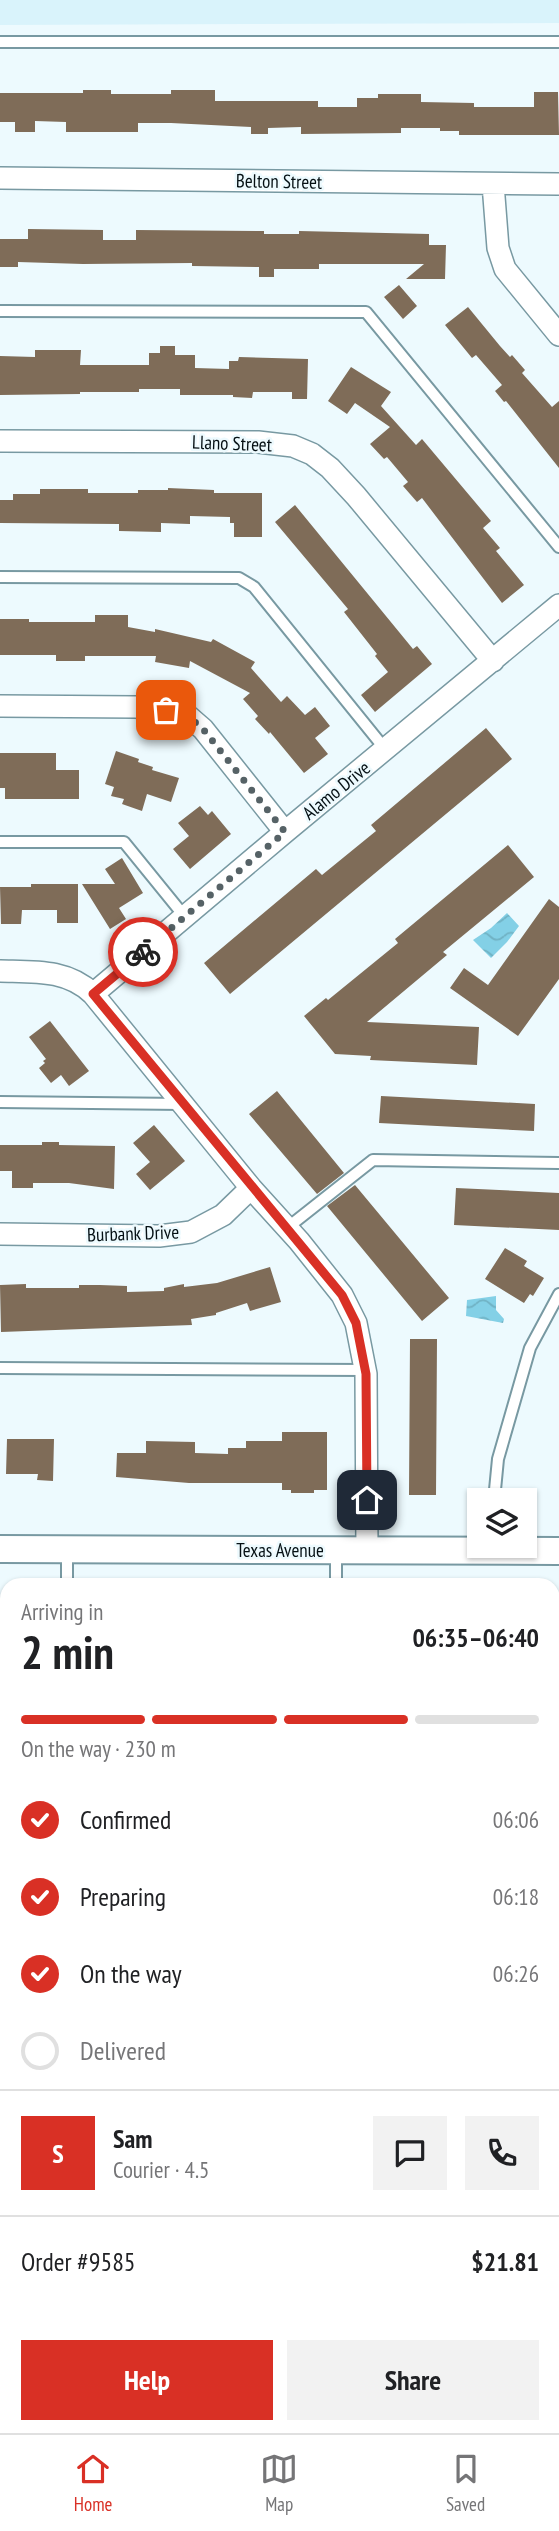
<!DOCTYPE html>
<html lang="en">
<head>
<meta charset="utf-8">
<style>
	:root { --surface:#fff; --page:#f2f2f2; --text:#202124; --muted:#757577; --line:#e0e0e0; --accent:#d93025 }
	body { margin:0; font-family:"PT Sans Narrow",sans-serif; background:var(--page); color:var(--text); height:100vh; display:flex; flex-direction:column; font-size:26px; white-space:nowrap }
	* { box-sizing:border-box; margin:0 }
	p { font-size:23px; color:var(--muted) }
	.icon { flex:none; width:38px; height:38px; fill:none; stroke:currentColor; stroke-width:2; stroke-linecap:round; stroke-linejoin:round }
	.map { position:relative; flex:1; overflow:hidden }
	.sheet { position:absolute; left:0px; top:1578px; width:560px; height:856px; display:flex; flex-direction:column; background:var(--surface); border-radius:21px 21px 0 0; box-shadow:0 2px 5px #0004 }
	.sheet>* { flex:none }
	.controls { position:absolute; left:467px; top:1488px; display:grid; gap:14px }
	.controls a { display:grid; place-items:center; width:70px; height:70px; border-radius:0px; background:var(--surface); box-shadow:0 2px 5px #0004; font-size:35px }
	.pin { position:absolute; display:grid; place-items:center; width:60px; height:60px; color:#fff; margin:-30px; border-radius:14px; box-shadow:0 4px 10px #0006 }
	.courier { position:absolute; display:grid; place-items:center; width:70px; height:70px; margin:-35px; border:5px solid #d93025; border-radius:50%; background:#fff; color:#222; box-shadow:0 2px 9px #0007 }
	.overview em { font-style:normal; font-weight:800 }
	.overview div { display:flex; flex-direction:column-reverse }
	.overview { display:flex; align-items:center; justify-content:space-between; height:119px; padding:0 21px }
	h1 { font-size:46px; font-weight:800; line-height:52px }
	.bar { display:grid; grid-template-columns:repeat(4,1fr); gap:10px 7px; align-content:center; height:84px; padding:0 21px }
	.bar i { height:9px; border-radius:5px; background:var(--line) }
	.bar .current { background:var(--accent) }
	.bar p { grid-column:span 4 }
	.line { display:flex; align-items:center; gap:18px; padding:0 21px; border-top:2px solid var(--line) }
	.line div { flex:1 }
	.round { display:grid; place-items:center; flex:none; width:74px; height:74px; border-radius:0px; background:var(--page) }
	ol { padding:0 21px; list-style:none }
	li { display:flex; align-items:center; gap:21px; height:77px }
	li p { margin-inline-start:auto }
	li .icon { padding:7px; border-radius:50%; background:var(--accent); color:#fff; stroke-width:4 }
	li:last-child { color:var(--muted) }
	li i { width:38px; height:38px; border:4px solid var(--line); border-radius:50% }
	.button { display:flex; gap:14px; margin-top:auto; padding:14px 21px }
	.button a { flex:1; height:80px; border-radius:0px; background:var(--accent); color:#fff; font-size:28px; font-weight:800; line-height:80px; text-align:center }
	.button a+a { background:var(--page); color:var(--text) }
	.tabs { display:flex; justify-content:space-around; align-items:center; height:98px; border-top:2px solid var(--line); background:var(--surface); font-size:19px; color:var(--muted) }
	.tabs a { display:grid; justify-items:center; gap:4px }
	.tabs .current { color:var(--accent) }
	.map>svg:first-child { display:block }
	.built { fill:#d9f3fb }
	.forest { fill:url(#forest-firs) }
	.water { fill:url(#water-waves) }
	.building { fill:#7f6c58 }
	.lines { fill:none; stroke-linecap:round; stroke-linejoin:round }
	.service-casing { stroke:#7899a2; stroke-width:14 }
	.minor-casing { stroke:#7899a2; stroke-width:24 }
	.tertiary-casing { stroke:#7899a2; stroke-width:30 }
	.trunk-casing { stroke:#d2d4d5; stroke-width:38 }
	.service { stroke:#fff; stroke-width:10 }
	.minor { stroke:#fff; stroke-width:21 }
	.tertiary { stroke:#fff; stroke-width:26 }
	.trunk { stroke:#5ac7e0; stroke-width:35 }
	.done { stroke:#566266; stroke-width:7; stroke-dasharray:0 12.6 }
	.route { stroke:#d93025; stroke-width:9 }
	.labels { text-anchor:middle; stroke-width:5; stroke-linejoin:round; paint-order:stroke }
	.street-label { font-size:19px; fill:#051014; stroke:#edfafe }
</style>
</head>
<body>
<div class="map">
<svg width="559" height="2433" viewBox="0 0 559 2433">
	<defs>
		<pattern id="forest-firs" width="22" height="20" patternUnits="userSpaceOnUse" patternTransform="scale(1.75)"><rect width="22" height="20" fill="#b4eafb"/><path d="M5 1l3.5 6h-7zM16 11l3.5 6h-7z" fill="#99c8d6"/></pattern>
		<pattern id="water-waves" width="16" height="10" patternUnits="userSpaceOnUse" patternTransform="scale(1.75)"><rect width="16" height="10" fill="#83d0e6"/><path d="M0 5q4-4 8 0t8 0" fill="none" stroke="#70b2c4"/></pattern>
	</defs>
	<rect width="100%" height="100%" fill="#edfafe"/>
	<path class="built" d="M 0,0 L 559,0 L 559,23 L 0,25 Z
		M 204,1579 L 370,1582 L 370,1586 L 204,1586 Z"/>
	<path class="forest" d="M 244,2427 L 329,2427 L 339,2433 L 240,2433 Z
		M 419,2427 L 553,2427 L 559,2428 L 559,2433 L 400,2433 Z"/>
	<path class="water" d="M 507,913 L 519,926 L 507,942 L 491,958 L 473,940 L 491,928 Z
		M 496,1296 L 496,1310 L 504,1319 L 503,1323 L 466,1316 L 467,1300 Z"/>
	<path class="building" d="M 83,90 L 111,90 L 111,94 L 171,94 L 171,90 L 215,90 L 215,101 L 318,101 L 318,107 L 357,107 L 357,98 L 378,98 L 378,94 L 421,94 L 421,102 L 474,103 L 474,107 L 534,107 L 534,92 L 558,92 L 559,135 L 459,135 L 459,131 L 440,131 L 440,128 L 401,128 L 401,133 L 301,134 L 301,127 L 268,128 L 268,134 L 251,134 L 251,127 L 171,123 L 138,123 L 138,132 L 66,132 L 66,122 L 35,121 L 35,132 L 15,132 L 15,122 L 0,122 L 0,93 L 83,93 Z
		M 28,229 L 103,230 L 103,240 L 136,240 L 136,230 L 264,231 L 264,234 L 299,234 L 299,231 L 429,234 L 429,245 L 446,245 L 445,279 L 406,279 L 424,264 L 319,264 L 319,269 L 274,269 L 274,277 L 259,277 L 259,267 L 192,266 L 192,263 L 83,264 L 18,262 L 18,267 L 0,267 L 0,239 L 28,239 Z
		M 399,285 L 417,306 L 403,319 L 384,297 Z
		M 468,307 L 500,346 L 510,357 L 512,355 L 525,370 L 522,373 L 552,407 L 559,401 L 559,468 L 506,401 L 504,402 L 495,391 L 502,385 L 476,355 L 472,358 L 445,325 Z
		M 160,346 L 175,346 L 175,355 L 195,355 L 195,368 L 229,369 L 229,361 L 238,361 L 239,357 L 308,359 L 307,399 L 292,399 L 292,392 L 253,392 L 252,398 L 233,397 L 233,395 L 180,395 L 180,389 L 139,389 L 139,392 L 80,392 L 80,394 L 0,395 L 0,356 L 35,357 L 35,350 L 81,350 L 80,365 L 149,365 L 149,353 L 160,353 Z
		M 351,367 L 391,392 L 381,406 L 416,445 L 422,439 L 491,521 L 483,528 L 500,548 L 496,551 L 524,585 L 502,603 L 422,498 L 417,502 L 403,486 L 408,482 L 387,457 L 384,459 L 370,444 L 390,427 L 355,403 L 347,414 L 328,401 Z
		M 168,488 L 214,490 L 214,493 L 262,493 L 262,537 L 234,537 L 234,523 L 230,523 L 230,517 L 190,516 L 190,524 L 161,523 L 161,532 L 119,531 L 119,524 L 0,523 L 0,500 L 13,500 L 13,494 L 40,494 L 40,489 L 88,489 L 88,493 L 138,493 L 138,490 L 168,490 Z
		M 295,505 L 413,649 L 417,646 L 432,664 L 375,712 L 361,695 L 388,672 L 375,656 L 377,654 L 344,612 L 348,609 L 275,522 Z
		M 95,615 L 128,615 L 128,627 L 155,632 L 155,629 L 211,642 L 213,639 L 255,662 L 251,668 L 281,702 L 287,696 L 305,715 L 315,707 L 330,726 L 315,738 L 328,754 L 304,773 L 270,732 L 269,734 L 255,719 L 258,716 L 243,699 L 250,693 L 190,661 L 189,668 L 155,662 L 156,656 L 85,656 L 85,661 L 56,661 L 56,655 L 0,655 L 0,619 L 29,619 L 29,622 L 95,622 Z
		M 486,728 L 512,759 L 230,994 L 204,963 L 316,869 L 322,875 L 376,831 L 371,825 Z
		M 116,751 L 139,759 L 138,762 L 153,767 L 152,770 L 179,778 L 171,802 L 147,794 L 142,811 L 122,804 L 124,799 L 111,796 L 114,787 L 105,784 Z
		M 0,753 L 56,753 L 56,770 L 79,770 L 79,799 L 5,799 L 5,788 L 0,788 Z
		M 200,806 L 208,815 L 212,811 L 231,834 L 190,869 L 173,849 L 189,836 L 178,823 Z
		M 508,845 L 534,877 L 443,952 L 447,955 L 367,1022 L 479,1027 L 477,1065 L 370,1060 L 371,1056 L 335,1054 L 304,1016 L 326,998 L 328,1000 L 398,943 L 395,939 Z
		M 122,858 L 143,893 L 119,908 L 126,919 L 110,929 L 82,884 L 115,884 L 105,869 Z
		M 31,884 L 78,884 L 78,923 L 57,923 L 57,910 L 22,910 L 21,924 L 1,924 L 0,887 L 31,887 Z
		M 549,899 L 559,907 L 559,979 L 518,1036 L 450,988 L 464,968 L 488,985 Z
		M 50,1021 L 89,1071 L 69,1086 L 61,1075 L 51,1083 L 39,1068 L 45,1063 L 43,1061 L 46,1059 L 29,1037 Z
		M 277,1091 L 344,1173 L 317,1194 L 249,1114 Z
		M 381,1096 L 535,1104 L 534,1131 L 379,1123 Z
		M 154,1125 L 185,1161 L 150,1190 L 136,1174 L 150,1162 L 133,1143 Z
		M 42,1142 L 59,1142 L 59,1145 L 115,1146 L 114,1189 L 69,1183 L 33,1183 L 33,1188 L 12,1188 L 12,1171 L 0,1171 L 0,1145 L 42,1145 Z
		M 355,1185 L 449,1298 L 422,1321 L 327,1206 Z
		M 456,1188 L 559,1193 L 559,1230 L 454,1225 Z
		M 505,1248 L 527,1261 L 524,1266 L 544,1278 L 533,1296 L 530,1294 L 524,1303 L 485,1279 Z
		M 270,1267 L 281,1302 L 250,1311 L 247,1303 L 216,1313 L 216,1315 L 191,1319 L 192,1325 L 1,1332 L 0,1285 L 26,1284 L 26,1288 L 79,1288 L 79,1285 L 100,1285 L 127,1286 L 127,1292 L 164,1291 L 164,1288 L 184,1284 L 184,1287 L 217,1283 Z
		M 410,1339 L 437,1339 L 436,1495 L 409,1495 Z
		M 282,1432 L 327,1432 L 327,1490 L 314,1490 L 314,1493 L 291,1493 L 291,1490 L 282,1490 L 282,1483 L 189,1483 L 116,1477 L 117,1453 L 146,1453 L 146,1441 L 195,1442 L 195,1453 L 228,1454 L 228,1448 L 246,1448 L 246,1441 L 282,1441 Z
		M 7,1439 L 54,1439 L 53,1481 L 37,1480 L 38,1474 L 6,1474 Z"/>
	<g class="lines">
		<g class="service-casing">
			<path id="service" d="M 0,42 L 559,42
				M 0,311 L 366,312 L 559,547
				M 0,577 L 239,578 L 254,587 L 385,749
				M 0,842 L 124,842 L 185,917
				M 0,1102 L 183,1104
				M 287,1228 L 373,1160 L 559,1163
				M 0,1368 L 366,1370
				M 494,1500 L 498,1459 L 530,1348 L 559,1294
				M 67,1549 L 67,1586
				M 336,1586 L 336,1551
				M 0,1967 L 7,1967
				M 0,2040 L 7,2040
				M 0,2227 L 7,2227"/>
		</g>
		<g class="minor-casing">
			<path id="minor" d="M 0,178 L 559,184
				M 493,184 L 498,248 L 505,269 L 559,335
				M 0,441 L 258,442 L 293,446 L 312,454 L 330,468 L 356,496 L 493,661
				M 0,706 L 136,707 L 166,710 L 188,716 L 203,729 L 285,832
				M 0,971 C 34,972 67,969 93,994 L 285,832 L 559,605
				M 93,994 L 251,1188 L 299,1241 L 342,1295 L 356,1323 L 366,1374 L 367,1551
				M 0,1234 L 159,1236 L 191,1232 L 223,1215 L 251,1188"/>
		</g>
		<g class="tertiary-casing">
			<path id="tertiary" d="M 0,1549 L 559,1551"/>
		</g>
		<g class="trunk-casing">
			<path id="trunk" d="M 553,1941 L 559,1933
				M 169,2433 L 173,2427"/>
		</g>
		<use href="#service" class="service"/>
		<use href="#minor" class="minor"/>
		<use href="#tertiary" class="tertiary"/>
		<use href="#trunk" class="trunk"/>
	</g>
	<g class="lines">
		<path class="done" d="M 143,952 L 285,832 L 203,729 L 188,716 L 166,710"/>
		<path class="route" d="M 143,952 L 93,994 L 342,1295 L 356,1323 L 366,1374 L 367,1500"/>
	</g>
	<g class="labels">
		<g class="street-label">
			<text transform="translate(279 181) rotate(1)" y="7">Belton Street</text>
			<text transform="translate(232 443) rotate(2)" y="7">Llano Street</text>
			<text transform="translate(336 790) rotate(-39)" y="7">Alamo Drive</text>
			<text transform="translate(133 1233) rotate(-2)" y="7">Burbank Drive</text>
			<text x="280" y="1557">Texas Avenue</text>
		</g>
	</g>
</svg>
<div class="controls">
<a><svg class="icon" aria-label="layers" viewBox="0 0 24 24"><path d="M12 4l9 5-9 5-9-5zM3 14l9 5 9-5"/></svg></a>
</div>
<div class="pin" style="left:166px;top:710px;background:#ea580c"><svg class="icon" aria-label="bag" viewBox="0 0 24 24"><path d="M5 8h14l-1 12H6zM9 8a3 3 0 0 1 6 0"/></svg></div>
<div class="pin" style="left:367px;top:1500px;background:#1f2937"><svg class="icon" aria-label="home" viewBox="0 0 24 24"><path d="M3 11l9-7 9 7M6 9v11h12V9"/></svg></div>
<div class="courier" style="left:143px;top:952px"><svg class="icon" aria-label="bike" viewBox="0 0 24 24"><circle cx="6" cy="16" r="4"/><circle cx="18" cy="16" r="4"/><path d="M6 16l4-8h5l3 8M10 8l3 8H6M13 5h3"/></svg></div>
<section class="sheet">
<div class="overview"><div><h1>2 min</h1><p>Arriving in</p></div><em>06:35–06:40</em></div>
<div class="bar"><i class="current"></i><i class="current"></i><i class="current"></i><i></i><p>On the way · 230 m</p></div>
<ol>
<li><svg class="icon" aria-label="check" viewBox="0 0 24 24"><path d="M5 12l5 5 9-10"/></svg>Confirmed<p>06:06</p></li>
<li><svg class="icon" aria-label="check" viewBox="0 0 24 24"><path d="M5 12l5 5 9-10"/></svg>Preparing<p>06:18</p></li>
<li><svg class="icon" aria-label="check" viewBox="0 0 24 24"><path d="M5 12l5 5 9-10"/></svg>On the way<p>06:26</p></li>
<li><i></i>Delivered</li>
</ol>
<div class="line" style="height:126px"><b class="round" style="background:var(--accent);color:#fff">S</b><div><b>Sam</b><p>Courier · 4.5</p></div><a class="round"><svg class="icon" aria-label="chat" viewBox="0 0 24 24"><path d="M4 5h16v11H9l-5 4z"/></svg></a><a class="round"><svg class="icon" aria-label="phone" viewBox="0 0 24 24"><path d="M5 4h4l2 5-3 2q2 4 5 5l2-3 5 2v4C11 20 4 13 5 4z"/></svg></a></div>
<div class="line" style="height:91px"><div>Order #9585</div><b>$21.81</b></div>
<div class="button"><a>Help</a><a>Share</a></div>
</section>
</div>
<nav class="tabs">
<a class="current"><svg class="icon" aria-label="home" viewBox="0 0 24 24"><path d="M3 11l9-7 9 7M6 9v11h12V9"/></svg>Home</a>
<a><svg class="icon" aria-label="map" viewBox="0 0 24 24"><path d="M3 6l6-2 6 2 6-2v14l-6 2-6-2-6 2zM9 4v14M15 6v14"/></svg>Map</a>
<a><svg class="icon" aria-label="saved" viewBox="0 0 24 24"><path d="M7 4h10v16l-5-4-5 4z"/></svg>Saved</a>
</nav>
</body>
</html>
